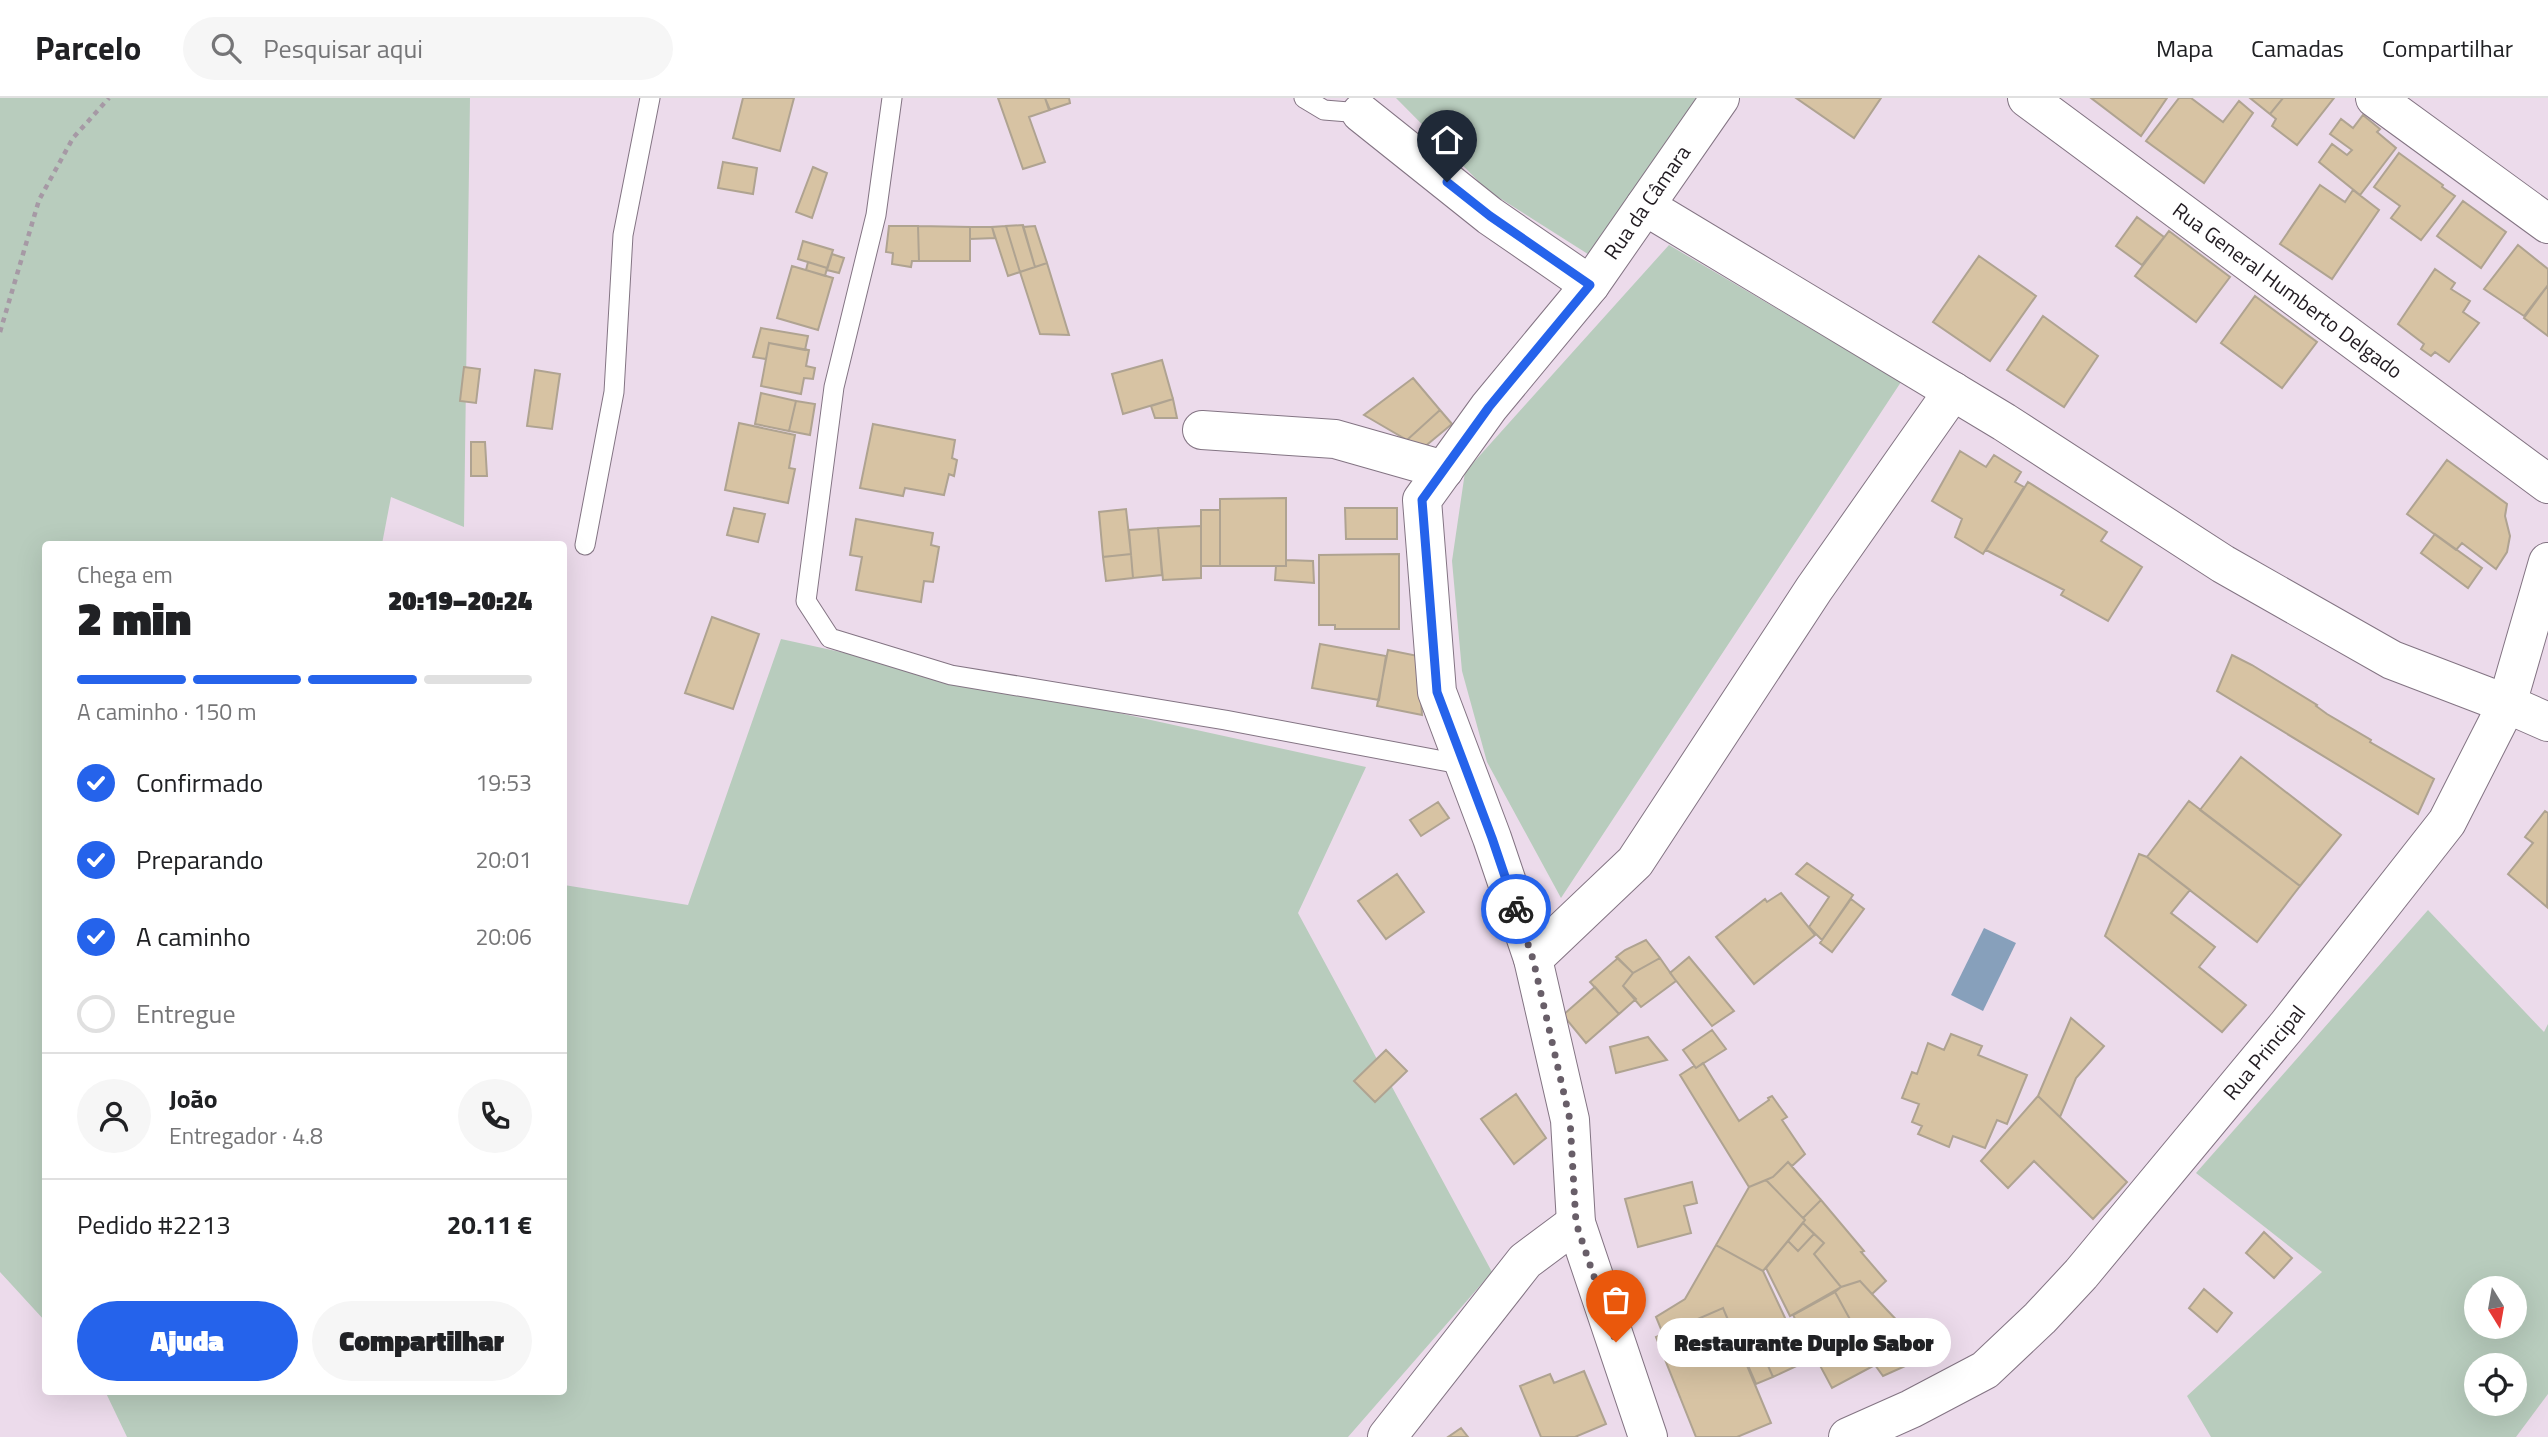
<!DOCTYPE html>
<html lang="pt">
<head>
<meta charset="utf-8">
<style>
	:root { --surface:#fff; --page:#f6f6f6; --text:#202124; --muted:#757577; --line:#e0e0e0; --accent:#2563eb }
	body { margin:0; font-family:"Titillium Web",sans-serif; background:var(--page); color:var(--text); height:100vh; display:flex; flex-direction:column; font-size:26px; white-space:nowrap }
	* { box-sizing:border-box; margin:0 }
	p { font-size:23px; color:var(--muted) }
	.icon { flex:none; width:38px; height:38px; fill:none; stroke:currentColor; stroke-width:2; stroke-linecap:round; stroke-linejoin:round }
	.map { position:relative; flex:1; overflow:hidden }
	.panel { position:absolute; left:42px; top:443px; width:525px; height:854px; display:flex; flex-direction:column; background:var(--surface); border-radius:7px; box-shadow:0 7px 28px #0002 }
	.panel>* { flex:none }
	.needle { width:46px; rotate:169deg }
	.fabs { position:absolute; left:2464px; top:1178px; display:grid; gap:14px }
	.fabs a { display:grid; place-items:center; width:63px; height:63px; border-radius:50%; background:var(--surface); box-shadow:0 7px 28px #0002; font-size:35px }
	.pin { position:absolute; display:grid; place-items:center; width:60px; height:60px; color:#fff; margin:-72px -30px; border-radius:50% 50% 50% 0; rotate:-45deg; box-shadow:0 0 7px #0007 }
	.pin .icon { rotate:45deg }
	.courier { position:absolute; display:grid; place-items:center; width:70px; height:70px; margin:-35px; border:5px solid #2563eb; border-radius:50%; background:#fff; color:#222; box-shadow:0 2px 9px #0007 }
	.bubble { position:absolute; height:49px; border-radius:24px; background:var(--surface); box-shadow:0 7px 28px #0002; font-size:23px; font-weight:800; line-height:49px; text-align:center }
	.headline em { font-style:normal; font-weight:800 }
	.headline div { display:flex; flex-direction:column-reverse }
	.headline { display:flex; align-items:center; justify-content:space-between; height:119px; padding:0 35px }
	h1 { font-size:46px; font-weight:800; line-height:52px }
	.bar { display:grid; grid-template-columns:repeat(4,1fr); gap:10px 7px; align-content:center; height:84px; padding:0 35px }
	.bar i { height:9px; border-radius:5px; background:var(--line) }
	.bar .selected { background:var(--accent) }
	.bar p { grid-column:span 4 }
	.line { display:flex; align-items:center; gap:18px; padding:0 35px; border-top:2px solid var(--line) }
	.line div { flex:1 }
	.round { display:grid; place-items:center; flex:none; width:74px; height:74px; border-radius:37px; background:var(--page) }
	ol { padding:0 35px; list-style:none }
	li { display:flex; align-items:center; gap:21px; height:77px }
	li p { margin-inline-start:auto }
	li .icon { padding:7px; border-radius:50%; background:var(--accent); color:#fff; stroke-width:4 }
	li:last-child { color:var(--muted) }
	li i { width:38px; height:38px; border:4px solid var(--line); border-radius:50% }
	.button { display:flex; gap:14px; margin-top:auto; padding:14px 35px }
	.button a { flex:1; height:80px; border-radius:42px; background:var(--accent); color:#fff; font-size:28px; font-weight:800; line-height:80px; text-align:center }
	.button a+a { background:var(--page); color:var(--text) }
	header { display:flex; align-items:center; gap:42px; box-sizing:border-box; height:98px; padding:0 35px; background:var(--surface); border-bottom:2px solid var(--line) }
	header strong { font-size:33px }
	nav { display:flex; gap:38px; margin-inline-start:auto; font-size:24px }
	.search { width:490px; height:63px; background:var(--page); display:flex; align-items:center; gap:18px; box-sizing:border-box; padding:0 24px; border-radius:38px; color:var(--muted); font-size:26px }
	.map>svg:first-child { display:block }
	.green { fill:#b8ccbd; fill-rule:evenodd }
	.water { fill:#87a0bb }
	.building { fill:#d7c3a3; stroke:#afa391; stroke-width:2 }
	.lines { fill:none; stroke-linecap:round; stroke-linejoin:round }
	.service-casing { stroke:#837483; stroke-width:21 }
	.minor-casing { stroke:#837483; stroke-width:40 }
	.path { stroke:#a699a5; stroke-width:4.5; stroke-dasharray:5 5; stroke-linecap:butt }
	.service { stroke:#fff; stroke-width:19 }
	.minor { stroke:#fff; stroke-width:38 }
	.done { stroke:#685e68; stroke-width:7; stroke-dasharray:0 12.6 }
	.route { stroke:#2563eb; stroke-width:9 }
	.labels { text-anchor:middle; stroke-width:5; stroke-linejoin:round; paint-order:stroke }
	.street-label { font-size:21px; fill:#211b21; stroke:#fff }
</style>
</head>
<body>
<header>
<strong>Parcelo</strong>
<div class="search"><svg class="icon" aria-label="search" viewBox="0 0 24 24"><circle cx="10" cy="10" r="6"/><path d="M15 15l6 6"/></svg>Pesquisar aqui</div>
<nav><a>Mapa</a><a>Camadas</a><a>Compartilhar</a></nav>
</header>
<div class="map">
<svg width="2548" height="1339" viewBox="0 0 2548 1339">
	<rect width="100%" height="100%" fill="#ecdbeb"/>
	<path class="green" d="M 0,0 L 470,0 L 464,429 L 391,399 L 382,446 L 46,446 L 45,1223 L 0,1174 Z
		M 1396,0 L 1700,0 L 1591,158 L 1487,92 Z
		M 1669,147 L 1901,284 L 1561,800 L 1487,664 L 1462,573 L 1452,463 L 1465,374 Z
		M 781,541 L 1366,669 L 1298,815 L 1492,1174 L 1348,1339 L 127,1339 L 105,1293 L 564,1293 L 564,787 L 688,807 Z
		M 2428,812 L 2544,934 L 2548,926 L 2548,1296 L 2516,1339 L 2211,1339 L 2187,1298 L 2322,1174 L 2196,1075 ZM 2476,1190 L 2515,1190 L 2515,1228 L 2476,1228 ZM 2476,1267 L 2515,1267 L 2515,1306 L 2476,1306 Z"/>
	<path class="water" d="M 1984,830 L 2016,845 L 1983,913 L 1951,897 Z"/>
	<path class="building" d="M 743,0 L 794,0 L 780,53 L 733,40 Z
		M 998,0 L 1045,0 L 1050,12 L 1029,19 L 1045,64 L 1023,71 Z
		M 1045,0 L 1069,0 L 1070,5 L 1049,12 Z
		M 1796,0 L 1881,0 L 1854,40 Z
		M 2091,0 L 2167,0 L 2141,38 Z
		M 2179,0 L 2191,0 L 2223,24 L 2239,3 L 2253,15 L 2204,85 L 2146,43 Z
		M 2250,0 L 2283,0 L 2270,16 Z
		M 2283,0 L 2334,0 L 2297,47 L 2272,28 L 2276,21 L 2270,16 Z
		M 2363,17 L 2380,31 L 2377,34 L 2396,50 L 2360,97 L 2319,64 L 2332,46 L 2347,57 L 2352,52 L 2330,36 L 2341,21 L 2353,30 Z
		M 2399,55 L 2443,87 L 2442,89 L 2455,98 L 2421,142 L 2391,120 L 2400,108 L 2374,89 Z
		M 723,64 L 757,70 L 753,96 L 718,90 Z
		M 813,69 L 827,75 L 812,120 L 796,114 Z
		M 2320,87 L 2345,104 L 2353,92 L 2379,112 L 2332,181 L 2280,146 Z
		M 2463,103 L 2506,134 L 2481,170 L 2437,138 Z
		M 2137,119 L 2164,139 L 2142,167 L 2116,148 Z
		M 1023,127 L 1035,169 L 1020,174 L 1006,128 Z
		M 889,128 L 918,128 L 919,163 L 912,163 L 911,169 L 892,166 L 893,155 L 886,154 Z
		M 918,128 L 970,129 L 970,163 L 919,163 Z
		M 1006,128 L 1020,174 L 1008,178 L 992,129 Z
		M 1035,128 L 1047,165 L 1035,169 L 1023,129 Z
		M 970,129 L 992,129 L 995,140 L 970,141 Z
		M 2169,133 L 2230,179 L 2196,224 L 2135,178 Z
		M 803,143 L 833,152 L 827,170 L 798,161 Z
		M 2518,147 L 2548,171 L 2548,187 L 2524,218 L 2484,191 Z
		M 832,156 L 844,160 L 839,175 L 827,172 Z
		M 1979,158 L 2036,198 L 1990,263 L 1933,224 Z
		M 808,164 L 827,170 L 825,178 L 806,172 Z
		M 1047,165 L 1069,237 L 1040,236 L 1020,174 Z
		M 792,168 L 833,180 L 818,232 L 777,220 Z
		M 2435,171 L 2455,185 L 2451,191 L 2470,203 L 2463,214 L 2479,225 L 2449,264 L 2435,254 L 2431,258 L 2421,251 L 2424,246 L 2398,226 Z
		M 2548,187 L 2548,238 L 2524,220 Z
		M 2255,198 L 2317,244 L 2282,290 L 2221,245 Z
		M 2043,218 L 2098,258 L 2064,309 L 2007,272 Z
		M 761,230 L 808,238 L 805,252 L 769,245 L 766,261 L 753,259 Z
		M 769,245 L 809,252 L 806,268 L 815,270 L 813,281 L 804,280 L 801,296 L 761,288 Z
		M 1162,262 L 1173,301 L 1123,316 L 1112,276 Z
		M 464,269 L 480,271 L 476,305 L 460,303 Z
		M 535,272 L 560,276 L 552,331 L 527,328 Z
		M 1413,280 L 1440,312 L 1407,342 L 1364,317 Z
		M 761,295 L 796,303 L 789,333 L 755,326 Z
		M 1173,301 L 1177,320 L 1155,320 L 1151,308 Z
		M 796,303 L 815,306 L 810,337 L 789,333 Z
		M 1440,312 L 1452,326 L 1417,355 L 1407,342 Z
		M 739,325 L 795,337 L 789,370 L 795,371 L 788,405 L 725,392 Z
		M 873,326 L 955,342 L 952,360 L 957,362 L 954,378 L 949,376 L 944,397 L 905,390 L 903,398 L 860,390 Z
		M 471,344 L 485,344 L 487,378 L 471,378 Z
		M 1960,353 L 1986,369 L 1994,357 L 2021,374 L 2015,384 L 2024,389 L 1983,456 L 1955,439 L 1962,421 L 1932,403 Z
		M 2447,362 L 2507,406 L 2505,418 L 2510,438 L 2507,454 L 2496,471 L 2462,445 L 2456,452 L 2407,416 Z
		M 2028,384 L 2107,434 L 2101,443 L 2142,469 L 2108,523 L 2061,497 L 2064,492 L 1986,452 Z
		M 1286,400 L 1286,468 L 1220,468 L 1220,401 Z
		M 734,410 L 765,416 L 758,444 L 727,437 Z
		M 1345,410 L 1397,410 L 1397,441 L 1346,441 Z
		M 1126,411 L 1131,456 L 1103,459 L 1099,414 Z
		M 1201,412 L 1220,412 L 1220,468 L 1201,468 Z
		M 856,421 L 933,435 L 931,447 L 939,449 L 933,484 L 924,483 L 921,504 L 856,492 L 862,459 L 850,457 Z
		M 1201,428 L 1201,480 L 1163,482 L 1158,430 Z
		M 1158,430 L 1162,477 L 1133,480 L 1129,432 Z
		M 2435,436 L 2482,470 L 2468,490 L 2421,455 Z
		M 1131,456 L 1133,480 L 1106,483 L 1103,459 Z
		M 1399,456 L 1399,531 L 1335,531 L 1335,527 L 1319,527 L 1319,457 Z
		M 1286,462 L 1313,463 L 1314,485 L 1275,482 L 1276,468 L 1286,468 Z
		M 712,519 L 759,536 L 733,611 L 685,595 Z
		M 1320,546 L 1386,558 L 1379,602 L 1312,590 Z
		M 1388,552 L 1418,558 L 1422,617 L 1377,608 Z
		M 2232,557 L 2252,567 L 2317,607 L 2316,608 L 2327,616 L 2371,642 L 2370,644 L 2434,681 L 2418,716 L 2217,593 Z
		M 2241,659 L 2341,737 L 2300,788 L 2200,712 Z
		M 2189,703 L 2300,788 L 2257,844 L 2147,759 Z
		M 1438,704 L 1449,720 L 1421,738 L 1410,722 Z
		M 2545,713 L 2548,715 L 2547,809 L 2508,776 L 2533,745 L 2525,739 Z
		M 2139,756 L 2147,759 L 2190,792 L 2171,815 L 2215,849 L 2199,869 L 2246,907 L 2222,934 L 2105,838 Z
		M 1807,765 L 1853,797 L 1822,842 L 1809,829 L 1829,799 L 1796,776 Z
		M 1397,776 L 1424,814 L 1386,841 L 1358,803 Z
		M 1781,795 L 1815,837 L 1754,886 L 1716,839 L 1765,801 L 1767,804 Z
		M 1851,801 L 1864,811 L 1832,854 L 1820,845 Z
		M 1646,842 L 1660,860 L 1633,875 L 1616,859 L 1625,852 Z
		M 1689,859 L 1734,913 L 1712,928 L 1670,875 Z
		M 1618,860 L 1633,875 L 1623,888 L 1636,901 L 1619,916 L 1590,884 Z
		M 1660,860 L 1676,883 L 1641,909 L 1623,888 L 1633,875 Z
		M 1595,889 L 1619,916 L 1586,945 L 1563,917 Z
		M 2071,920 L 2104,948 L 2076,980 L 2060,1019 L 2038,998 Z
		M 1712,932 L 1726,951 L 1696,970 L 1683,952 Z
		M 1951,936 L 1982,948 L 1978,957 L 2027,977 L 2007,1026 L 1997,1022 L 1985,1050 L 1953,1038 L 1949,1049 L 1918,1036 L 1922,1028 L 1912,1024 L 1919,1006 L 1902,1000 L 1912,974 L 1917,976 L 1928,945 L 1944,952 Z
		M 1648,939 L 1667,962 L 1616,975 L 1610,949 Z
		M 1386,952 L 1407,973 L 1375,1004 L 1354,983 Z
		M 1703,965 L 1739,1023 L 1769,1002 L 1768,1000 L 1772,998 L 1787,1019 L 1782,1022 L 1805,1056 L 1792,1068 L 1788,1064 L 1773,1079 L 1749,1089 L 1680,977 L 1694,968 L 1696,970 Z
		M 1516,996 L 1546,1040 L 1514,1066 L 1481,1021 Z
		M 2038,998 L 2127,1084 L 2093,1121 L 2034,1063 L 2008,1090 L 1981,1063 Z
		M 1788,1064 L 1821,1102 L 1803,1120 L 1766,1082 L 1773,1079 Z
		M 1766,1082 L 1805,1122 L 1763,1173 L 1716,1147 L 1749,1089 Z
		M 1692,1084 L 1697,1105 L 1684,1108 L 1691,1135 L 1638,1149 L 1625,1101 Z
		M 1821,1102 L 1864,1153 L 1861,1154 L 1886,1183 L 1872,1196 L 1860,1183 L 1841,1189 L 1814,1156 L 1824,1145 L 1803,1125 L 1805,1122 L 1803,1120 Z
		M 1803,1125 L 1814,1136 L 1798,1153 L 1788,1143 Z
		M 2264,1134 L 2292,1160 L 2274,1180 L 2246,1155 Z
		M 1814,1136 L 1824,1145 L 1814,1156 L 1841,1189 L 1790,1218 L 1766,1170 L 1788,1143 L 1798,1153 Z
		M 1716,1147 L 1763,1173 L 1786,1222 L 1754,1236 L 1773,1279 L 1756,1286 L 1723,1210 L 1663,1236 L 1656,1219 L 1685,1201 Z
		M 1860,1183 L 1886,1211 L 1930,1257 L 1883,1278 L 1875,1267 L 1835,1194 L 1841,1189 Z
		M 2204,1191 L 2232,1215 L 2217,1234 L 2189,1210 Z
		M 1835,1194 L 1875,1267 L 1832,1290 L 1793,1217 Z
		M 1723,1210 L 1771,1325 L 1737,1339 L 1696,1339 L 1656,1239 Z
		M 1786,1222 L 1803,1265 L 1773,1279 L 1754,1236 Z
		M 1584,1273 L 1606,1326 L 1575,1339 L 1541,1339 L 1520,1288 L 1550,1276 L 1554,1285 Z
		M 1461,1330 L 1468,1339 L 1448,1339 Z"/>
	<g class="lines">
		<g class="service-casing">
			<path id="service" d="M 892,0 L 876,117 L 834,289 L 806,503 L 830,540 L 951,577 L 1225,622 L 1465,667
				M 1304,0 L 1324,12 L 1361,15
				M 585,447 L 614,294 L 623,137 L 650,0"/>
		</g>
		<g class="minor-casing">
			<g id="minor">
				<path id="s1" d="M 2027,0 L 2548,386"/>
				<path d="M 2375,0 L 2548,126"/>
				<path d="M 1361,15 L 1490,118 L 1590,187"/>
				<path d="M 1645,108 L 2004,324 L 2223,466 L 2392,562 L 2507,606 L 2548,624"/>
				<path d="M 1202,332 L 1335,341 L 1444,372"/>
				<path d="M 1533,861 L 1635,764 L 1814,491 L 1953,293"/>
				<path d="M 1387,1339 L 1525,1163 L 1576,1125"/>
				<path id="s2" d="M 1648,1339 L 1576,1125 L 1570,1022 L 1533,861 L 1492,740 L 1437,594 L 1422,402 L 1489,309 L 1590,187 L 1720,0"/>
				<path id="s3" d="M 1848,1339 L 1911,1311 L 1985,1272 L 2040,1220 L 2081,1176 L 2286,929 L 2447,724 L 2507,606 L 2548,464"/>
			</g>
		</g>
		<path class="path" d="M 0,234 L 39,102 L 73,40 L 109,0"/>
		<use href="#service" class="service"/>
		<use href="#minor" class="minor"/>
	</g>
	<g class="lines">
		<path class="done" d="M 1516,811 L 1533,861 L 1570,1022 L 1576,1125 L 1616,1244"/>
		<path class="route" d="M 1447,84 L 1490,118 L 1590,187 L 1489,309 L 1422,402 L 1437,594 L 1492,740 L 1516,811"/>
	</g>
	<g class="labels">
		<g class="street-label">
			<text dy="7" stroke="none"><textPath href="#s2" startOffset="1344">Rua da Câmara</textPath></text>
			<text dy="7" stroke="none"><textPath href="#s1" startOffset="324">Rua General Humberto Delgado</textPath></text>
			<text dy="7" stroke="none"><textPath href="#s3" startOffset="576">Rua Principal</textPath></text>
		</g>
	</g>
</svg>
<div class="fabs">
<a><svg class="needle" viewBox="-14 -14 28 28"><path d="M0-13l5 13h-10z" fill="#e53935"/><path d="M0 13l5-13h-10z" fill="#757577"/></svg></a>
<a><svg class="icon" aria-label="locate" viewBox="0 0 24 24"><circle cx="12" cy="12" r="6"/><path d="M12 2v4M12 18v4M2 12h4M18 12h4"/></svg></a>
</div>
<div class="pin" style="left:1616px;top:1244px;background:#ea580c"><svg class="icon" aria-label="bag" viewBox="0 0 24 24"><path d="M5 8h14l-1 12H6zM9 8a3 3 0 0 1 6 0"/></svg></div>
<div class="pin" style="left:1447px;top:84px;background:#1f2937"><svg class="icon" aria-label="home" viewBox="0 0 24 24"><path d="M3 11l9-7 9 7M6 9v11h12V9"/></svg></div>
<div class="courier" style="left:1516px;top:811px"><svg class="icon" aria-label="bike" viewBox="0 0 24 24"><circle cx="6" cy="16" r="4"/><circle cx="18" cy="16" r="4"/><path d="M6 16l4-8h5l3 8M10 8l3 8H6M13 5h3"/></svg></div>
<div class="bubble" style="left:1657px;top:1220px;width:294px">Restaurante Duplo Sabor</div>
<section class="panel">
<div class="headline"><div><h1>2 min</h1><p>Chega em</p></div><em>20:19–20:24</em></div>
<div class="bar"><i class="selected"></i><i class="selected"></i><i class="selected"></i><i></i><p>A caminho · 150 m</p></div>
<ol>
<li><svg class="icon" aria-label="check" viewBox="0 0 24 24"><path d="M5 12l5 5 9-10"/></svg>Confirmado<p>19:53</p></li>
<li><svg class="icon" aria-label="check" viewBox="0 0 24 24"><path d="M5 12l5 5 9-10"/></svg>Preparando<p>20:01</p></li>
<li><svg class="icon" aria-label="check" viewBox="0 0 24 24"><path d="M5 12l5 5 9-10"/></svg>A caminho<p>20:06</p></li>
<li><i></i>Entregue</li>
</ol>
<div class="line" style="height:126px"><a class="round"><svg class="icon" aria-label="person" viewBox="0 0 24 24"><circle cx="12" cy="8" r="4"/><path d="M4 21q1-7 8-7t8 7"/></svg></a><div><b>João</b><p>Entregador · 4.8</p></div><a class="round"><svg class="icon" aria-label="phone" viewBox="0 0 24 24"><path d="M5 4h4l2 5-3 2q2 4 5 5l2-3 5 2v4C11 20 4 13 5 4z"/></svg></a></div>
<div class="line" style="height:91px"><div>Pedido #2213</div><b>20.11 €</b></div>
<div class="button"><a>Ajuda</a><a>Compartilhar</a></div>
</section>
</div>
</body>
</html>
